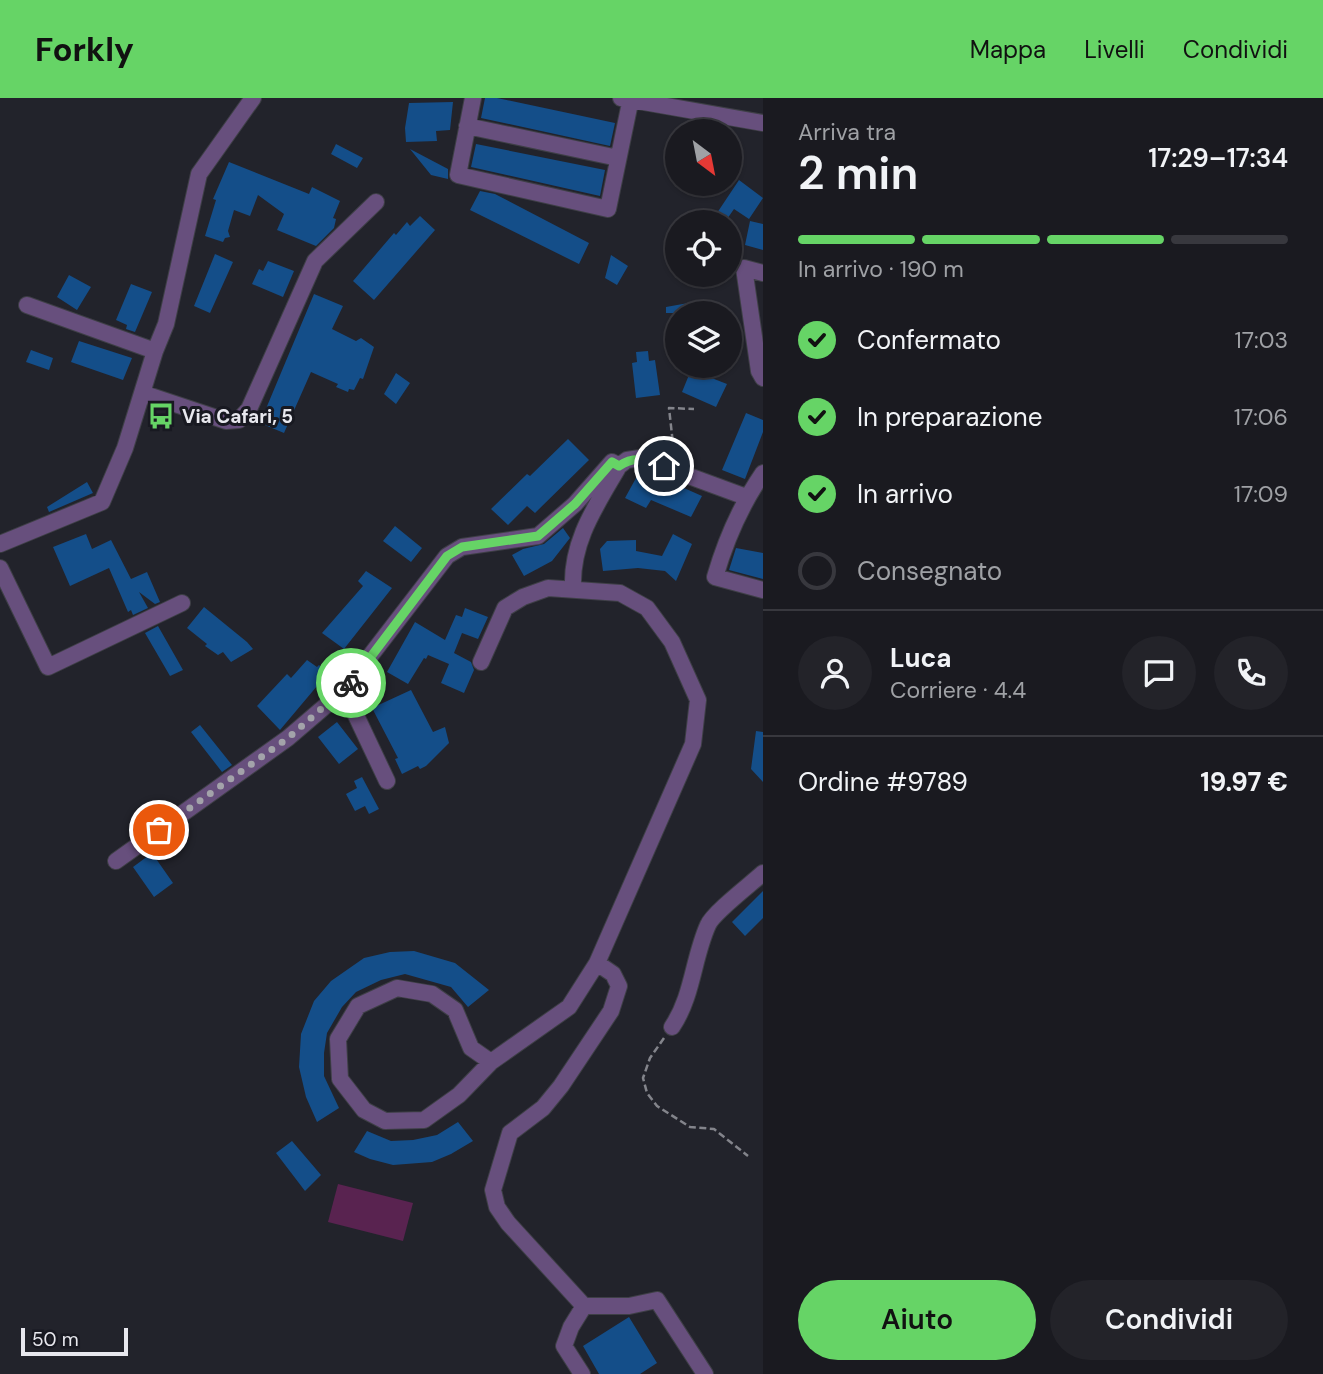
<!DOCTYPE html>
<html lang="it">
<head>
<meta charset="utf-8">
<style>
	:root { --surface:#1a1a20; --page:#232329; --text:#f1f3f6; --muted:#9fa1a5; --line:#38383e; --accent:#66d466 }
	body { margin:0; font-family:"DM Sans",sans-serif; background:var(--page); color:var(--text); height:100vh; display:flex; flex-direction:column; font-size:26px; white-space:nowrap }
	* { box-sizing:border-box; margin:0 }
	p { font-size:23px; color:var(--muted) }
	.icon { flex:none; width:38px; height:38px; fill:none; stroke:currentColor; stroke-width:2; stroke-linecap:round; stroke-linejoin:round }
	.map { position:relative; flex:1; overflow:hidden }
	.panel { display:flex; flex-direction:column; background:var(--surface); width:560px }
	.panel>* { flex:none }
	.needle { width:46px; rotate:148deg }
	.fabs { position:absolute; left:665px; top:21px; display:grid; gap:14px }
	.fabs a { display:grid; place-items:center; width:77px; height:77px; border-radius:50%; background:var(--surface); box-shadow:0 2px 5px #0004,0 0 0 2px var(--line); font-size:35px }
	.scale { position:absolute; left:21px; bottom:18px; width:107px; box-sizing:border-box; padding-left:7px; border:4px solid #e8e8ee; border-top:0; font-size:19px; line-height:24px; white-space:nowrap; color:#e8e8ee; -webkit-text-stroke:5px #181921; paint-order:stroke }
	.pin { position:absolute; display:grid; place-items:center; width:60px; height:60px; color:#fff; margin:-30px; border:4px solid #fff; border-radius:50%; box-shadow:0 2px 7px #0007 }
	.courier { position:absolute; display:grid; place-items:center; width:70px; height:70px; margin:-35px; border:5px solid #66d466; border-radius:50%; background:#fff; color:#222; box-shadow:0 2px 9px #0007 }
	.overview em { font-style:normal; font-weight:600 }
	.overview div { display:flex; flex-direction:column-reverse }
	.overview { display:flex; align-items:center; justify-content:space-between; height:119px; padding:0 35px }
	h1 { font-size:46px; font-weight:600; line-height:52px }
	.bar { display:grid; grid-template-columns:repeat(4,1fr); gap:10px 7px; align-content:center; height:84px; padding:0 35px }
	.bar i { height:9px; border-radius:5px; background:var(--line) }
	.bar .active { background:var(--accent) }
	.bar p { grid-column:span 4 }
	.line { display:flex; align-items:center; gap:18px; padding:0 35px; border-top:2px solid var(--line) }
	.line div { flex:1 }
	.round { display:grid; place-items:center; flex:none; width:74px; height:74px; border-radius:37px; background:var(--page) }
	ol { padding:0 35px; list-style:none }
	li { display:flex; align-items:center; gap:21px; height:77px }
	li p { margin-inline-start:auto }
	li .icon { padding:7px; border-radius:50%; background:var(--accent); color:#111; stroke-width:4 }
	li:last-child { color:var(--muted) }
	li i { width:38px; height:38px; border:4px solid var(--line); border-radius:50% }
	.primary-button { display:flex; gap:14px; margin-top:auto; padding:14px 35px }
	.primary-button a { flex:1; height:80px; border-radius:42px; background:var(--accent); color:#111; font-size:28px; font-weight:600; line-height:80px; text-align:center }
	.primary-button a+a { background:var(--page); color:var(--text) }
	header { display:flex; align-items:center; gap:42px; box-sizing:border-box; height:98px; padding:0 35px; background:var(--accent); color:#111 }
	header strong { font-size:33px }
	nav { display:flex; gap:38px; margin-inline-start:auto; font-size:24px }
	main { display:flex; flex:1; min-height:0 }
	.map>svg:first-child { display:block }
	.green { fill:#592350 }
	.building { fill:#144e89 }
	.lines { fill:none; stroke-linecap:round; stroke-linejoin:round }
	.minor-casing { stroke:#3e3f46; stroke-width:18 }
	.path { stroke:#83848b; stroke-width:2.5; stroke-dasharray:7 3.5; stroke-linecap:butt }
	.minor { stroke:#674f7d; stroke-width:16 }
	.done { stroke:#a3a3aa; stroke-width:7; stroke-dasharray:0 12.6 }
	.route { stroke:#66d466; stroke-width:9 }
	.labels { text-anchor:middle; stroke-width:6; stroke-linejoin:round; paint-order:stroke }
	.poi-label { font-size:19px; font-weight:bold; fill:#e8e8ee; stroke:#181921; text-anchor:start }
</style>
</head>
<body>
<header>
<strong>Forkly</strong>
<nav><a>Mappa</a><a>Livelli</a><a>Condividi</a></nav>
</header>
<main>
<div class="map">
<svg width="763" height="1276" viewBox="0 0 763 1276">
	<rect width="100%" height="100%" fill="#22232b"/>
	<path class="green" d="M 338,1086 L 413,1105 L 403,1143 L 328,1124 Z"/>
	<path class="building" d="M 485,0 L 497,0 L 615,25 L 610,48 L 481,20 Z
		M 453,4 L 450,32 L 436,33 L 437,43 L 406,44 L 405,30 L 409,5 Z
		M 336,46 L 363,60 L 357,70 L 331,56 Z
		M 476,46 L 605,72 L 600,98 L 471,69 Z
		M 410,51 L 448,71 L 448,81 L 431,77 Z
		M 229,64 L 309,96 L 312,89 L 340,103 L 333,120 L 336,121 L 334,130 L 316,148 L 277,132 L 284,116 L 258,97 L 250,118 L 234,112 L 228,133 L 230,139 L 225,140 L 223,144 L 205,138 L 216,102 L 213,101 Z
		M 739,82 L 763,100 L 749,121 L 734,111 L 725,124 L 715,118 Z
		M 480,93 L 495,96 L 589,145 L 579,166 L 470,112 Z
		M 420,118 L 435,132 L 374,202 L 353,183 L 394,135 L 396,137 L 407,124 L 410,128 Z
		M 750,123 L 763,126 L 763,152 L 745,147 Z
		M 215,156 L 233,164 L 210,215 L 194,208 Z
		M 611,157 L 628,168 L 617,187 L 605,180 Z
		M 268,163 L 294,173 L 283,199 L 252,186 L 259,171 L 263,173 Z
		M 69,177 L 91,189 L 77,212 L 57,199 Z
		M 131,186 L 152,194 L 135,234 L 126,231 L 127,227 L 116,222 Z
		M 314,196 L 343,208 L 332,231 L 356,243 L 361,240 L 374,249 L 363,281 L 360,280 L 354,292 L 349,291 L 348,294 L 336,289 L 338,286 L 311,274 L 284,335 L 260,325 Z
		M 705,202 L 709,215 L 666,215 L 666,209 Z
		M 79,243 L 132,260 L 123,282 L 71,264 Z
		M 31,252 L 53,260 L 49,272 L 26,264 Z
		M 648,253 L 649,263 L 655,262 L 660,297 L 636,300 L 632,265 L 637,264 L 636,254 Z
		M 691,272 L 727,286 L 716,309 L 682,294 Z
		M 396,275 L 410,285 L 396,306 L 384,296 Z
		M 746,315 L 763,322 L 763,334 L 745,381 L 722,372 Z
		M 568,341 L 589,362 L 535,415 L 527,408 L 508,427 L 491,411 L 527,376 L 530,378 Z
		M 641,371 L 702,398 L 691,419 L 651,402 L 646,410 L 625,400 Z
		M 87,384 L 93,395 L 49,414 L 47,409 Z
		M 395,428 L 422,450 L 411,464 L 383,443 Z
		M 563,430 L 570,440 L 552,463 L 524,478 L 512,457 L 523,451 L 544,446 Z
		M 86,436 L 92,451 L 111,442 L 131,481 L 147,474 L 160,504 L 155,506 L 139,494 L 148,510 L 133,517 L 131,512 L 128,514 L 109,470 L 70,488 L 53,449 Z
		M 673,436 L 692,446 L 676,483 L 665,473 L 638,470 L 603,473 L 600,451 L 607,443 L 636,442 L 636,453 L 662,458 Z
		M 736,450 L 763,455 L 763,481 L 729,472 Z
		M 366,473 L 392,490 L 344,551 L 322,535 L 363,488 L 358,483 Z
		M 204,509 L 247,544 L 253,551 L 231,564 L 223,554 L 218,557 L 205,548 L 207,546 L 187,530 Z
		M 465,510 L 488,519 L 478,541 L 462,535 L 454,555 L 471,564 L 474,572 L 464,595 L 441,585 L 449,566 L 428,557 L 426,561 L 424,560 L 408,586 L 387,574 L 415,524 L 445,542 L 456,517 L 462,519 Z
		M 158,528 L 183,572 L 170,578 L 145,535 Z
		M 307,562 L 317,569 L 319,567 L 328,575 L 280,632 L 257,608 L 287,576 L 291,580 Z
		M 411,592 L 433,634 L 445,629 L 449,645 L 426,668 L 420,671 L 418,668 L 402,676 L 395,661 L 398,660 L 372,610 Z
		M 337,624 L 358,651 L 339,666 L 318,639 Z
		M 200,627 L 232,667 L 222,674 L 191,634 Z
		M 756,633 L 763,634 L 763,684 L 751,671 Z
		M 362,679 L 379,711 L 369,716 L 365,708 L 355,713 L 346,696 L 357,690 L 354,683 Z
		M 152,755 L 173,785 L 154,799 L 133,769 Z
		M 763,793 L 763,820 L 745,838 L 732,824 Z
		M 414,853 L 455,865 L 489,892 L 468,909 L 451,889 L 405,876 L 381,882 L 356,894 L 342,909 L 327,935 L 324,955 L 324,978 L 339,1010 L 317,1024 L 306,999 L 299,969 L 301,936 L 314,903 L 331,883 L 364,860 L 390,854 Z
		M 458,1024 L 473,1043 L 451,1056 L 432,1064 L 393,1067 L 370,1061 L 354,1054 L 367,1033 L 391,1043 L 413,1042 L 437,1037 Z
		M 292,1043 L 321,1077 L 305,1093 L 276,1055 Z
		M 629,1219 L 657,1265 L 640,1276 L 599,1276 L 583,1248 Z"/>
	<g class="lines">
		<g class="minor-casing">
			<path id="minor" d="M 473,0 L 458,77 L 608,111 L 631,0
				M 621,0 L 763,25
				M 467,28 L 618,60
				M 763,175 L 744,170 L 759,273 L 763,280
				M 27,207 L 155,253
				M 142,295 L 226,323 L 239,322 L 249,311 L 315,163 L 376,104
				M 763,375 C 741,407 726,441 715,479 L 763,492
				M 0,446 L 102,404 L 125,350 L 155,253 L 166,226 L 199,76 L 253,0
				M 0,470 L 48,569 L 182,505
				M 573,490 C 571,443 596,408 619,368 L 627,362 L 640,360 L 746,399
				M 481,564 L 505,510 L 523,499 L 548,490 L 620,495 L 647,510 L 672,544 L 698,602 L 693,646 L 597,865 L 569,909 L 491,964 L 459,997 L 424,1022 L 385,1023 L 364,1012 L 340,981 L 338,941 L 358,908 L 397,890 L 432,896 L 455,912 L 471,950 L 491,964
				M 344,592 L 387,683
				M 116,763 L 288,640 L 344,592 L 447,458 L 462,449 L 538,438 L 575,406 L 612,364 L 619,368
				M 672,929 C 693,898 693,860 708,827 C 713,815 751,786 763,775
				M 584,1208 L 508,1125 L 497,1109 L 493,1092 L 510,1035 L 543,1010 L 561,988 L 611,913 L 619,888 L 613,876 L 597,865
				M 582,1276 L 564,1248 L 571,1229 L 584,1208 L 629,1208 L 657,1202 L 705,1276"/>
		</g>
		<path class="path" d="M 684,360 L 673,346 L 669,310 L 694,311
			M 664,940 L 650,960 L 643,980 L 647,995 L 657,1008 L 690,1029 L 714,1031 L 748,1058"/>
		<use href="#minor" class="minor"/>
	</g>
	<g class="lines">
		<path class="done" d="M 159,732 L 288,640 L 351,585"/>
		<path class="route" d="M 351,585 L 447,458 L 462,449 L 538,438 L 575,406 L 612,364 L 619,368 C 635,357 647,362 664,368"/>
	</g>
	<defs>
		<g id="bus-bare" transform="scale(2.1)"><path d="M-5-6H5V4H4V6H2V4H-2V6H-4V4H-5ZM-3.5-4V0h7V-4ZM-3.5 1.2v1.5H-2V1.2ZM2 1.2v1.5H3.5V1.2Z" fill="#66d466" stroke="#181921" stroke-width="2.5" paint-order="stroke"/></g>
	</defs>
	<g fill-rule="evenodd">
		<use href="#bus-bare" x="161" y="318"/>
	</g>
	<g class="labels">
		<g class="poi-label">
			<text x="182" y="325">Via Cafari, 5</text>
		</g>
	</g>
</svg>
<div class="fabs">
<a><svg class="needle" viewBox="-14 -14 28 28"><path d="M0-13l5 13h-10z" fill="#e53935"/><path d="M0 13l5-13h-10z" fill="#9fa1a5"/></svg></a>
<a><svg class="icon" aria-label="locate" viewBox="0 0 24 24"><circle cx="12" cy="12" r="6"/><path d="M12 2v4M12 18v4M2 12h4M18 12h4"/></svg></a>
<a><svg class="icon" aria-label="layers" viewBox="0 0 24 24"><path d="M12 4l9 5-9 5-9-5zM3 14l9 5 9-5"/></svg></a>
</div>
<div class="scale">50 m</div>
<div class="pin" style="left:159px;top:732px;background:#ea580c"><svg class="icon" aria-label="bag" viewBox="0 0 24 24"><path d="M5 8h14l-1 12H6zM9 8a3 3 0 0 1 6 0"/></svg></div>
<div class="pin" style="left:664px;top:368px;background:#1f2937"><svg class="icon" aria-label="home" viewBox="0 0 24 24"><path d="M3 11l9-7 9 7M6 9v11h12V9"/></svg></div>
<div class="courier" style="left:351px;top:585px"><svg class="icon" aria-label="bike" viewBox="0 0 24 24"><circle cx="6" cy="16" r="4"/><circle cx="18" cy="16" r="4"/><path d="M6 16l4-8h5l3 8M10 8l3 8H6M13 5h3"/></svg></div>
</div>
<section class="panel">
<div class="overview"><div><h1>2 min</h1><p>Arriva tra</p></div><em>17:29–17:34</em></div>
<div class="bar"><i class="active"></i><i class="active"></i><i class="active"></i><i></i><p>In arrivo · 190 m</p></div>
<ol>
<li><svg class="icon" aria-label="check" viewBox="0 0 24 24"><path d="M5 12l5 5 9-10"/></svg>Confermato<p>17:03</p></li>
<li><svg class="icon" aria-label="check" viewBox="0 0 24 24"><path d="M5 12l5 5 9-10"/></svg>In preparazione<p>17:06</p></li>
<li><svg class="icon" aria-label="check" viewBox="0 0 24 24"><path d="M5 12l5 5 9-10"/></svg>In arrivo<p>17:09</p></li>
<li><i></i>Consegnato</li>
</ol>
<div class="line" style="height:126px"><a class="round"><svg class="icon" aria-label="person" viewBox="0 0 24 24"><circle cx="12" cy="8" r="4"/><path d="M4 21q1-7 8-7t8 7"/></svg></a><div><b>Luca</b><p>Corriere · 4.4</p></div><a class="round"><svg class="icon" aria-label="chat" viewBox="0 0 24 24"><path d="M4 5h16v11H9l-5 4z"/></svg></a><a class="round"><svg class="icon" aria-label="phone" viewBox="0 0 24 24"><path d="M5 4h4l2 5-3 2q2 4 5 5l2-3 5 2v4C11 20 4 13 5 4z"/></svg></a></div>
<div class="line" style="height:91px"><div>Ordine #9789</div><b>19.97 €</b></div>
<div class="primary-button"><a>Aiuto</a><a>Condividi</a></div>
</section>
</main>
</body>
</html>
